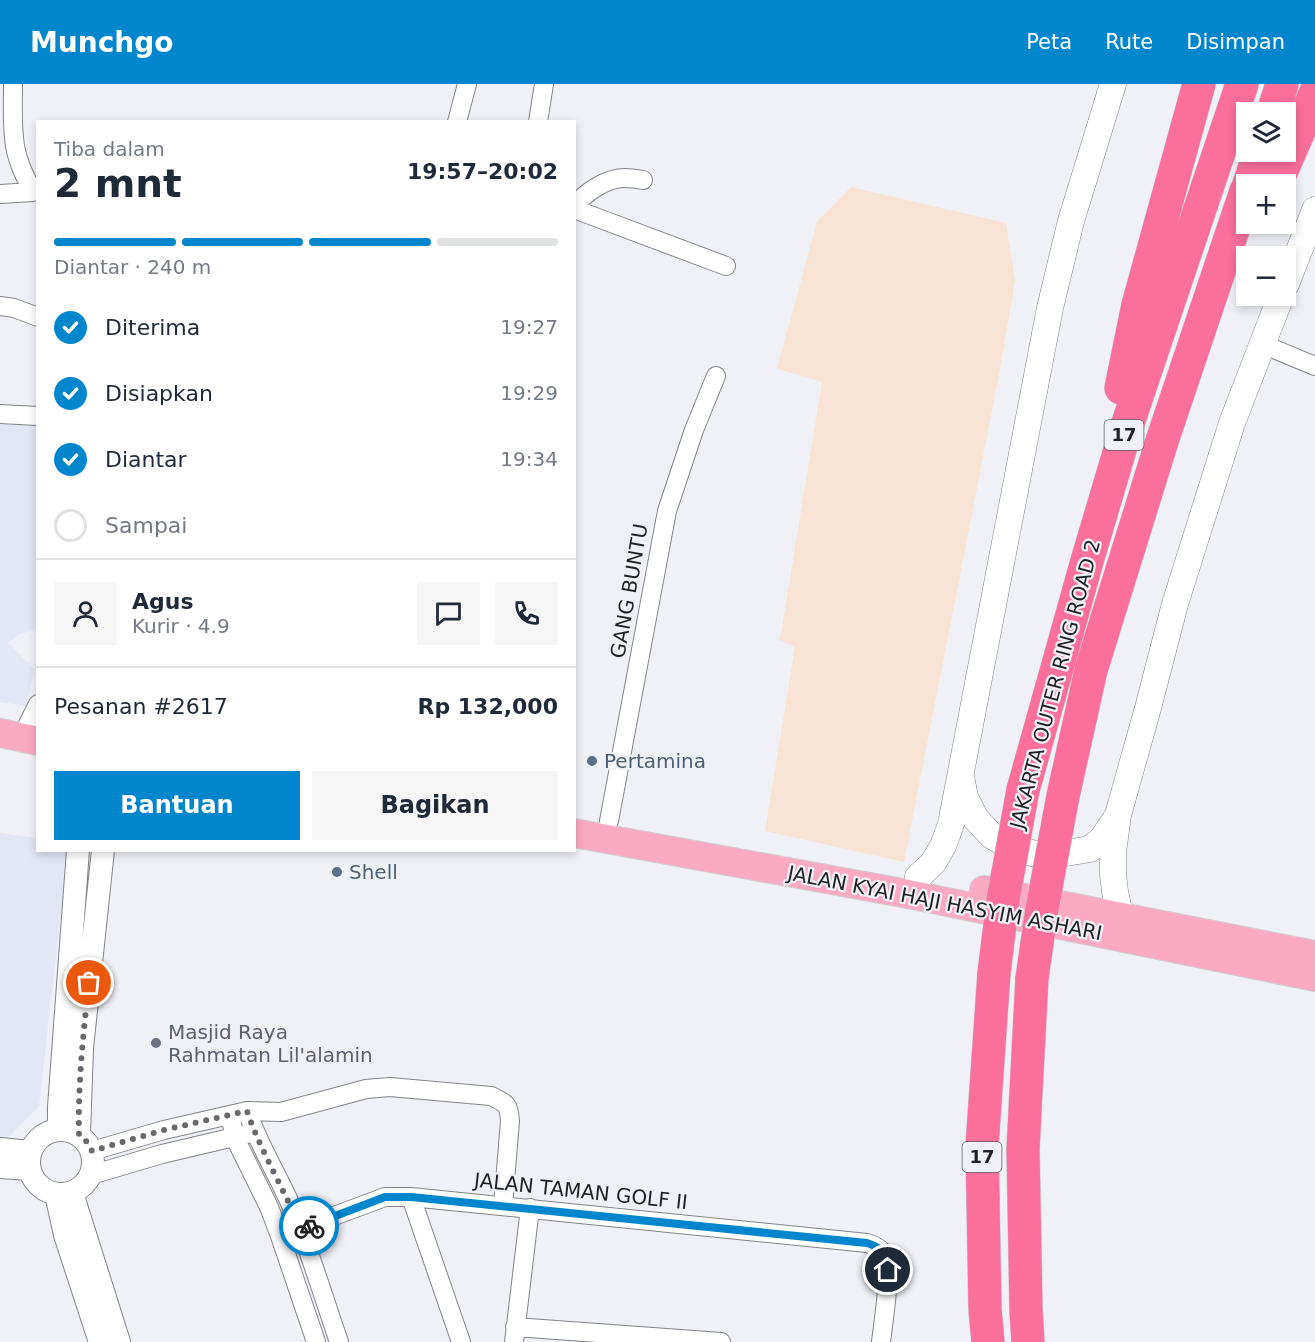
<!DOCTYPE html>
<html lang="id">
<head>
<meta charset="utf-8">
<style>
	:root { --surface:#fff; --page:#f6f6f7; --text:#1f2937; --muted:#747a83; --line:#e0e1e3; --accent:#0086cd }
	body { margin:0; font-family:"DejaVu Sans",sans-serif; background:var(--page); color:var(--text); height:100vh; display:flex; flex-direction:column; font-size:22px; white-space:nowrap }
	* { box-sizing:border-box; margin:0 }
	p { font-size:20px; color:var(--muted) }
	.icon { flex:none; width:33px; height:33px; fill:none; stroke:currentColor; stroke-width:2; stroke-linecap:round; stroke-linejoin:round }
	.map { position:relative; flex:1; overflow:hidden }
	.details { position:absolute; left:36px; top:36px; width:540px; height:732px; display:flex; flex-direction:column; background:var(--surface); border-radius:0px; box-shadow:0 3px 9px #0003 }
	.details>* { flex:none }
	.controls { position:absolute; left:1236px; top:18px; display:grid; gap:12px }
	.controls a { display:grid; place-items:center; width:60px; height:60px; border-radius:0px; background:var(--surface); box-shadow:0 3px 9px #0003; font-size:30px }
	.pin { position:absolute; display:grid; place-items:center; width:51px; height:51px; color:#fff; margin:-26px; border:3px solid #fff; border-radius:50%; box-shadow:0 2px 6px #0007 }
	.courier { position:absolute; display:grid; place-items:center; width:60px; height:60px; margin:-30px; border:4px solid #0086cd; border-radius:50%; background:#fff; color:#222; box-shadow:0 2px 8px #0007 }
	.overview em { font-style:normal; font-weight:800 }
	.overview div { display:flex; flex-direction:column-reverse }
	.overview { display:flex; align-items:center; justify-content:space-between; height:102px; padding:0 18px }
	h1 { font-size:39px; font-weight:800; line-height:45px }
	.bar { display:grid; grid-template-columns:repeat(4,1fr); gap:9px 6px; align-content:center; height:72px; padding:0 18px }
	.bar i { height:8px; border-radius:4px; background:var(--line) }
	.bar .current { background:var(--accent) }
	.bar p { grid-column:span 4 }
	.line { display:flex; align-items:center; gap:15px; padding:0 18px; border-top:2px solid var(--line) }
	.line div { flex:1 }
	.round { display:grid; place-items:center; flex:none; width:63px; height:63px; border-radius:0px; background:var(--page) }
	ol { padding:0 18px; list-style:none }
	li { display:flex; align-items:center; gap:18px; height:66px }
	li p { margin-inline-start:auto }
	li .icon { padding:6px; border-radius:50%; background:var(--accent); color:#fff; stroke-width:4 }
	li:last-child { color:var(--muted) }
	li i { width:33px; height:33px; border:3px solid var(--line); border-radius:50% }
	.action { display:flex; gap:12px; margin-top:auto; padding:12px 18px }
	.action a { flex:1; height:69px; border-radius:0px; background:var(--accent); color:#fff; font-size:24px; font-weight:800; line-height:69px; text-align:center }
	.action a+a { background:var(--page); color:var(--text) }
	header { display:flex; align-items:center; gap:36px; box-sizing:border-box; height:84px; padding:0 30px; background:var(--accent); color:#fff }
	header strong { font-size:28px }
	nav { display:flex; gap:33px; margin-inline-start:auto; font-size:21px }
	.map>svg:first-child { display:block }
	.built { fill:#e3e7f4 }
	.industrial { fill:#f8e3d5 }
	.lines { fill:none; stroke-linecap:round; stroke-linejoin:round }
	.minor-casing { stroke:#828489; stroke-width:20 }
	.tertiary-casing { stroke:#828489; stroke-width:24 }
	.secondary-casing { stroke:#828489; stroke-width:27 }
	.primary-casing { stroke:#cecece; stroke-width:30 }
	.motorway-casing { stroke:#cecece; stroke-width:34 }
	.minor { stroke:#fff; stroke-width:18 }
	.tertiary { stroke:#fff; stroke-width:22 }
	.secondary { stroke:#fff; stroke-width:26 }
	.primary { stroke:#fca9c3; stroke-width:28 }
	.motorway { stroke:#fa6f9b; stroke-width:33 }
	.motorway-bridge-casing { stroke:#cecece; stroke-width:34; stroke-linecap:butt }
	.motorway-bridge { stroke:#fa6f9b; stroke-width:33 }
	.done { stroke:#68696d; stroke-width:6; stroke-dasharray:0 10.8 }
	.route { stroke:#0086cd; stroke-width:8 }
	.service-dot { fill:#5c6f8a; stroke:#f0f1f7; stroke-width:2 }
	.worship-dot { fill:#6b7280; stroke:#f0f1f7; stroke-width:2 }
	.labels { text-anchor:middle; stroke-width:4.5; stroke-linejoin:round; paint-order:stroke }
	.shield { fill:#f0f1f7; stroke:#5e5f62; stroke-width:1.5 }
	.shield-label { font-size:18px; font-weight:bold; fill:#1f2022 }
	.street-label { font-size:20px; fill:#1f2022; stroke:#f0f1f7 }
	.service-label { font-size:20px; fill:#4e5e75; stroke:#f0f1f7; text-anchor:start }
	.worship-label { font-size:20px; fill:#5b616d; stroke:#f0f1f7; text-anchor:start }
</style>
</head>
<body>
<header>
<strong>Munchgo</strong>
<nav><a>Peta</a><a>Rute</a><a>Disimpan</a></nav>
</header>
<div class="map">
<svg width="1315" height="1258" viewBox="0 0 1315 1258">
	<rect width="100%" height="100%" fill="#f0f1f7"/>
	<path class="built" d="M 0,339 L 37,341 L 37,542 L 32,547 L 19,550 L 8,559 L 34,585 L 27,622 L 0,618 Z
		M 0,749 L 37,754 L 38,766 L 68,767 L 39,1022 L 7,1055 L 0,1054 Z"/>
	<path class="industrial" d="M 851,103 L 1006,139 L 1015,197 L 998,296 L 904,778 L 765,747 L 795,563 L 780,556 L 822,298 L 777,285 L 817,138 Z"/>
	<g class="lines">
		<g class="minor-casing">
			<path id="minor" d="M 457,38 L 467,0
				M 538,38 L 544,0
				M 0,110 L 33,108 C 24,91 15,73 14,53 C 12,36 13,18 13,0
				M 574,122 C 585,109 606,94 624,94 C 630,94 637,95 643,96
				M 574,125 L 726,182
				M 0,222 L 14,224 L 38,233
				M 1262,260 L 1315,282
				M 0,330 L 38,332
				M 28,640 L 38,620
				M 609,737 L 667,427 L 694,346 L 716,292
				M 247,1027 C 258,1059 276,1088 290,1119 C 309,1164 323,1212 339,1258
				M 230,1031 L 235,1054 L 269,1123 L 280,1152 L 316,1258
				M 92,1067 L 164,1046 L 247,1027 L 281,1028 L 366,1005 L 390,1003 L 491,1012 C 506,1019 509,1020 510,1037 L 503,1122
				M 91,1091 L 162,1070 L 247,1050
				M 411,1113 L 461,1258
				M 280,1152 L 385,1113 L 411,1113 L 867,1159 C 874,1161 882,1165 885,1172 C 892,1186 883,1240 881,1258
				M 515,1243 L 721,1258
				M 514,1258 L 530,1124"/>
		</g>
		<g class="tertiary-casing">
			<path id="tertiary" d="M29 1078a32 32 0 1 1 64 0a32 32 0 1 1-64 0Z
				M 59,1046 L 59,1023 L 78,766
				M 79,1051 L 82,964 L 103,766
				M 0,1065 L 30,1068
				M 0,1083 L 29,1085
				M 72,1109 L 119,1258
				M 56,1110 L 65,1151 L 100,1258"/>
		</g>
		<g class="secondary-casing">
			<path id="secondary" d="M 1286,200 L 1315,126
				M 961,693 L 965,713 L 976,735 L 992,752 L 1013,764 L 1036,770 L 1060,770 L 1090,765 L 1102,755 L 1117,733
				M 918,793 L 933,779 L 943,762 L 951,740 L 1050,224 L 1071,137 L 1113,0
				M 1120,832 L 1115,808 L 1113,790 L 1113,768 L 1118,731 L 1148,624 L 1175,520 L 1232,339 L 1281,212"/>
		</g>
		<g class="primary-casing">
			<path id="primary" d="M 0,649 L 38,657
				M 574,749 L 908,810 L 1315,893
				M 984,806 L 1315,871"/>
		</g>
		<g class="motorway-casing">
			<path id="motorway" d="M 1273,28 L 1282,0
				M 1249,100 L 1260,68
				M 1276,100 L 1315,10
				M 1121,304 L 1138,221 L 1199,0
				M 1023,706 L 1087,477 L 1127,342 L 1242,0
				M 1063,712 L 1091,586 L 1162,357 L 1246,107
				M 988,1258 L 985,1225 L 982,1062 L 994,889
				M 1028,1258 L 1026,1226 L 1023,1065 L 1032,894"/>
		</g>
		<use href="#minor" class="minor"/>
		<use href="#tertiary" class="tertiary"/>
		<use href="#secondary" class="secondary"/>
		<use href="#primary" class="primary"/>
		<use href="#motorway" class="motorway"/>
		<g class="motorway-bridge-casing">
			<path id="motorway-bridge" d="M 994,889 L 1003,816 L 1023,706
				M 1032,894 L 1042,825 L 1063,712"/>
		</g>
		<use href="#motorway-bridge" class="motorway-bridge"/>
	</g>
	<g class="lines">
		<path class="done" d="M 89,899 C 83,950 78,1000 79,1051 L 87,1058 L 92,1067 L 164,1046 L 247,1027 C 261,1068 284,1105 300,1144 L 309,1142"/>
		<path class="route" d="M 309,1142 L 385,1113 L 411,1113 L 867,1159 C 882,1163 886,1172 888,1186"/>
	</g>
	<g class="service-dot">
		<circle cx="592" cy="677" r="6"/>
		<circle cx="337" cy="788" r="6"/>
	</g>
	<circle class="worship-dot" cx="156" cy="959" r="6"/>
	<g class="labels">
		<g class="shield">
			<rect x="1104.5" y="336" width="39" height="30" rx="4.5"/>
			<rect x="962.5" y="1058" width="39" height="30" rx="4.5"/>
		</g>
		<g class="shield-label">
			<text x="1124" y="357">17</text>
			<text x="982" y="1079">17</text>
		</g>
		<g class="street-label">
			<text transform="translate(629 507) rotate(-80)" y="7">GANG BUNTU</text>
			<text transform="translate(1055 600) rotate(-75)" y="7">JAKARTA OUTER RING ROAD 2</text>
			<text transform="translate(945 819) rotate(11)" y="7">JALAN KYAI HAJI HASYIM ASHARI</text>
			<text transform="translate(581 1107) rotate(6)" y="7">JALAN TAMAN GOLF II</text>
		</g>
		<g class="service-label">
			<text x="604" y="684">Pertamina</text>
			<text x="349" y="795">Shell</text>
		</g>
		<g class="worship-label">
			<text x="168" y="955">Masjid Raya<tspan x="168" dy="23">Rahmatan Lil'alamin</tspan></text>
		</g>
	</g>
</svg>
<div class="controls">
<a><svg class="icon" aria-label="layers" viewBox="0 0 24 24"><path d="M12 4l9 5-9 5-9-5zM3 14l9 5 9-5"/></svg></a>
<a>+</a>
<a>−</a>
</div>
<div class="pin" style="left:89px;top:899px;background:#ea580c"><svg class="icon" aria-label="bag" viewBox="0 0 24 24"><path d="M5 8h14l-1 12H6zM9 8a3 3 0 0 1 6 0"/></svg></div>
<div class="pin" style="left:888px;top:1186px;background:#1f2937"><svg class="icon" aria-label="home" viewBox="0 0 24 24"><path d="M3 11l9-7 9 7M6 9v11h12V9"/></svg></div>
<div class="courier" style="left:309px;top:1142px"><svg class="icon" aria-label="bike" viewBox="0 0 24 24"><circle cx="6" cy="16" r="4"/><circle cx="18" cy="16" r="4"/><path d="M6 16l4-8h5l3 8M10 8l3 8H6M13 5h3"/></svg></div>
<section class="details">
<div class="overview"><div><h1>2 mnt</h1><p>Tiba dalam</p></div><em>19:57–20:02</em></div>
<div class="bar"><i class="current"></i><i class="current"></i><i class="current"></i><i></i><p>Diantar · 240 m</p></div>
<ol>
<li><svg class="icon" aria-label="check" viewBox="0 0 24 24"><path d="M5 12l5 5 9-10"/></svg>Diterima<p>19:27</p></li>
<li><svg class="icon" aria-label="check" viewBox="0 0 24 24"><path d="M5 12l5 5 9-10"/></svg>Disiapkan<p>19:29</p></li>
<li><svg class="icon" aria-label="check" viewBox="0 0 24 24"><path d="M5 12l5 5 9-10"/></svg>Diantar<p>19:34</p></li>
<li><i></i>Sampai</li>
</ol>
<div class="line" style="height:108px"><a class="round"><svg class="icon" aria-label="person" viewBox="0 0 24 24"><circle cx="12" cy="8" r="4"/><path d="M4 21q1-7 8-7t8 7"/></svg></a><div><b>Agus</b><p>Kurir · 4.9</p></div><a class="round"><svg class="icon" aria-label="chat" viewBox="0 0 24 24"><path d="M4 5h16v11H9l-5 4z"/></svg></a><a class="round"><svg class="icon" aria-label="phone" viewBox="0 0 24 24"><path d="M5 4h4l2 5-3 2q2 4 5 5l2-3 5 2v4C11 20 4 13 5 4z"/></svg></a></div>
<div class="line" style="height:78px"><div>Pesanan #2617</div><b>Rp 132,000</b></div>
<div class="action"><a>Bantuan</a><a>Bagikan</a></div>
</section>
</div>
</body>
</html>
